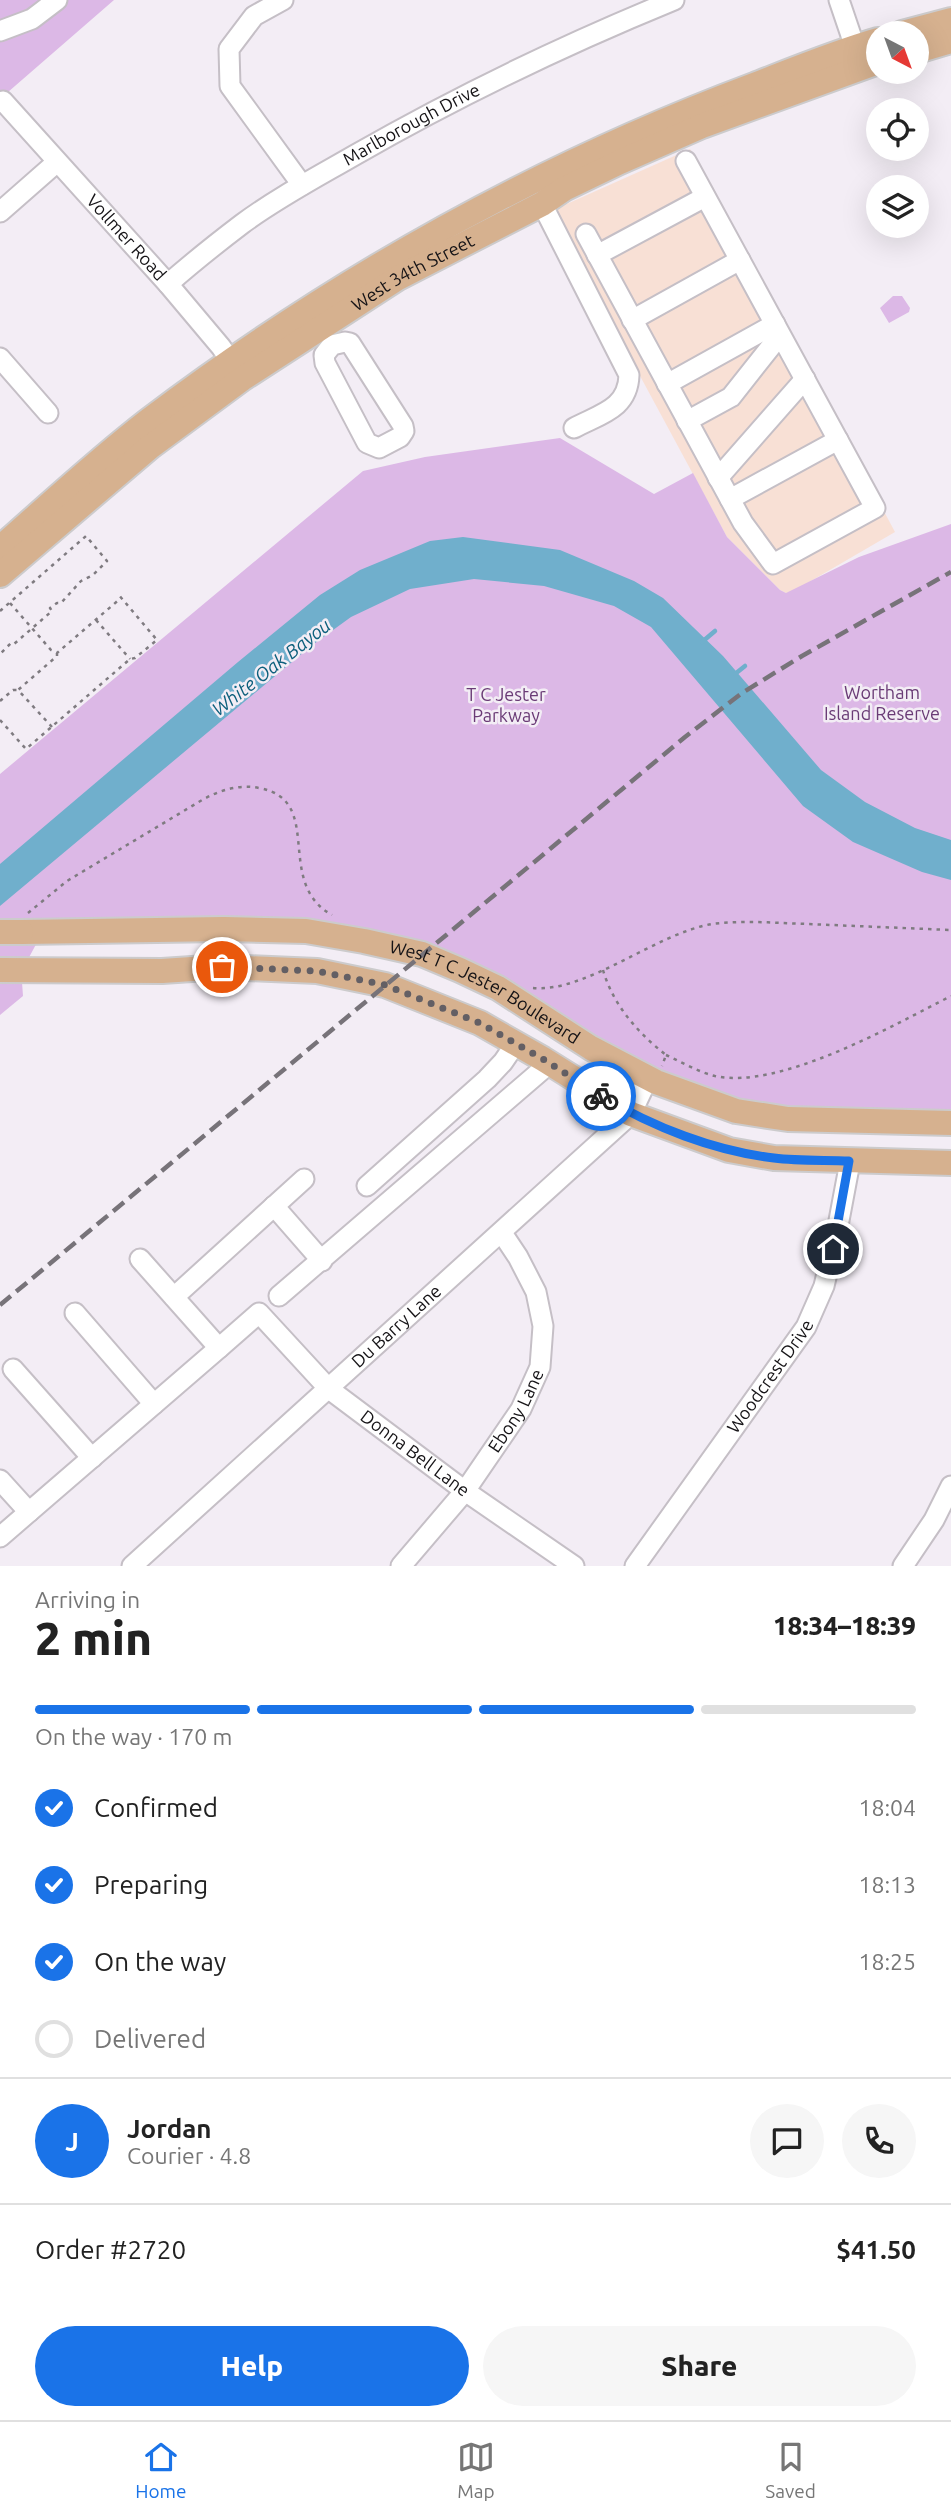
<!DOCTYPE html>
<html lang="en">
<head>
<meta charset="utf-8">
<style>
	:root { --surface:#fff; --page:#f6f6f6; --text:#222; --muted:#767676; --line:#e0e0e0; --accent:#1a73e8 }
	body { margin:0; font-family:Ubuntu,sans-serif; background:var(--page); color:var(--text); height:100vh; display:flex; flex-direction:column; font-size:26px; white-space:nowrap }
	* { box-sizing:border-box; margin:0 }
	p { font-size:23px; color:var(--muted) }
	.icon { flex:none; width:38px; height:38px; fill:none; stroke:currentColor; stroke-width:2; stroke-linecap:round; stroke-linejoin:round }
	.map { position:relative; height:1566px; overflow:hidden }
	.drawer { display:flex; flex-direction:column; background:var(--surface); flex:1 }
	.drawer>* { flex:none }
	.needle { width:46px; rotate:139deg }
	.buttons { position:absolute; left:866px; top:21px; display:grid; gap:14px }
	.buttons a { display:grid; place-items:center; width:63px; height:63px; border-radius:50%; background:var(--surface); box-shadow:0 7px 28px #0002; font-size:35px }
	.pin { position:absolute; display:grid; place-items:center; width:60px; height:60px; color:#fff; margin:-30px; border:4px solid #fff; border-radius:50%; box-shadow:0 2px 7px #0007 }
	.courier { position:absolute; display:grid; place-items:center; width:70px; height:70px; margin:-35px; border:5px solid #1a73e8; border-radius:50%; background:#fff; color:#222; box-shadow:0 2px 9px #0007 }
	.overview em { font-style:normal; font-weight:800 }
	.overview div { display:flex; flex-direction:column-reverse }
	.overview { display:flex; align-items:center; justify-content:space-between; height:119px; padding:0 35px }
	h1 { font-size:46px; font-weight:800; line-height:52px }
	.bar { display:grid; grid-template-columns:repeat(4,1fr); gap:10px 7px; align-content:center; height:84px; padding:0 35px }
	.bar i { height:9px; border-radius:5px; background:var(--line) }
	.bar .selected { background:var(--accent) }
	.bar p { grid-column:span 4 }
	.line { display:flex; align-items:center; gap:18px; padding:0 35px; border-top:2px solid var(--line) }
	.line div { flex:1 }
	.round { display:grid; place-items:center; flex:none; width:74px; height:74px; border-radius:37px; background:var(--page) }
	ol { padding:0 35px; list-style:none }
	li { display:flex; align-items:center; gap:21px; height:77px }
	li p { margin-inline-start:auto }
	li .icon { padding:7px; border-radius:50%; background:var(--accent); color:#fff; stroke-width:4 }
	li:last-child { color:var(--muted) }
	li i { width:38px; height:38px; border:4px solid var(--line); border-radius:50% }
	.cta { display:flex; gap:14px; margin-top:auto; padding:14px 35px }
	.cta a { flex:1; height:80px; border-radius:42px; background:var(--accent); color:#fff; font-size:28px; font-weight:800; line-height:80px; text-align:center }
	.cta a+a { background:var(--page); color:var(--text) }
	.menu { display:flex; justify-content:space-around; align-items:center; height:98px; border-top:2px solid var(--line); background:var(--surface); font-size:19px; color:var(--muted) }
	.menu a { display:grid; justify-items:center; gap:4px }
	.menu .selected { color:var(--accent) }
	.map>svg:first-child { display:block }
	.commercial { fill:#f8e0d5 }
	.green { fill:#dcb8e6 }
	.water { fill:#70afcc }
	.lines { fill:none; stroke-linecap:round; stroke-linejoin:round }
	.stream { stroke:#70afcc; stroke-width:4.5 }
	.minor-casing { stroke:#c5bfc6; stroke-width:23 }
	.major-casing { stroke:#cccbcc; stroke-width:28 }
	.path { stroke:#7f7b80; stroke-width:2.5; stroke-dasharray:3.5 5; stroke-linecap:butt }
	.minor { stroke:#fff; stroke-width:19 }
	.major { stroke:#d6b18f; stroke-width:24 }
	.rail { stroke:#777379; stroke-width:4.5; stroke-dasharray:14 7; stroke-linecap:butt }
	.major-bridge-casing { stroke:#cccbcc; stroke-width:28; stroke-linecap:butt }
	.major-bridge { stroke:#d6b18f; stroke-width:24 }
	.done { stroke:#635f64; stroke-width:7; stroke-dasharray:0 12.6 }
	.route { stroke:#1a73e8; stroke-width:9 }
	.labels { text-anchor:middle; stroke-width:5; stroke-linejoin:round; paint-order:stroke }
	.street-label { font-size:18px; fill:#151316; stroke:#f3edf5 }
	.park-label { font-size:18px; fill:#6a3b76; stroke:#f3edf5 }
	.water-label { font-size:19px; font-style:italic; fill:#0c5f7c; stroke:#f3edf5 }
</style>
</head>
<body>
<div class="map">
<svg width="951" height="1566" viewBox="0 0 951 1566">
	<rect width="100%" height="100%" fill="#f3edf5"/>
	<path class="commercial" d="M 690,149 L 895,532 L 792,592 L 786,593 L 780,590 L 727,537 L 551,211 Z"/>
	<path class="green" d="M 0,0 L 114,0 L 0,99 Z
		M 893,296 L 902,296 L 910,308 L 909,312 L 889,323 L 880,308 Z
		M 560,438 L 654,494 L 693,473 L 727,537 L 780,590 L 786,593 L 859,557 L 951,524 L 951,1116 L 771,1109 L 676,1082 L 433,951 L 49,920 L 18,978 L 22,982 L 23,996 L 0,1015 L 0,774 L 363,471 L 425,457 Z"/>
	<path class="water" d="M 463,537 L 560,550 L 634,581 L 663,598 L 723,656 L 821,770 L 865,802 L 915,828 L 951,840 L 951,880 L 922,872 L 853,842 L 803,806 L 651,627 L 614,606 L 544,586 L 474,579 L 410,589 L 351,617 L 311,646 L 0,906 L 0,864 L 238,662 L 320,595 L 360,570 L 430,541 Z"/>
	<g class="lines">
		<path class="stream" d="M 702,642 L 715,631
			M 735,674 L 745,666"/>
		<g class="minor-casing">
			<g id="minor">
				<path d="M 283,0 L 254,16 L 229,49 L 230,86 L 302,185"/>
				<path d="M 839,0 L 859,59"/>
				<path d="M 0,31 L 32,19 L 57,0"/>
				<path id="s1" d="M 3,101 L 168,284 L 221,347 L 238,372"/>
				<path d="M 542,204 L 629,375 C 628,409 600,414 574,428"/>
				<path d="M 0,212 L 57,162"/>
				<path d="M 586,234 L 743,523 L 773,564 L 875,508 L 686,161"/>
				<path d="M 597,255 L 705,197"/>
				<path id="s2" d="M 168,284 C 192,263 217,243 242,224 C 277,198 317,177 355,155 C 458,96 564,45 674,0"/>
				<path d="M 632,320 L 740,260"/>
				<path d="M 345,342 L 350,343 L 403,426 L 404,431 L 400,437 L 379,448 L 367,443 L 325,363 L 324,355 L 332,345 Z"/>
				<path d="M 0,358 L 48,413"/>
				<path d="M 667,384 L 775,324"/>
				<path d="M 687,421 L 731,397 L 780,335"/>
				<path d="M 718,478 L 805,379"/>
				<path d="M 730,499 L 838,440"/>
				<path d="M 367,1186 L 487,1079 L 503,1062 L 516,1043"/>
				<path d="M 274,1206 L 322,1261"/>
				<path id="s3" d="M 140,1259 L 219,1348 L 259,1313 L 329,1389 L 465,1491 L 574,1566"/>
				<path d="M 279,1296 L 550,1063"/>
				<path d="M 174,1297 L 304,1179"/>
				<path d="M 75,1313 L 154,1404"/>
				<path d="M 13,1369 L 92,1458"/>
				<path d="M 0,1480 L 29,1512"/>
				<path d="M 0,1537 L 219,1348"/>
				<path id="s4" d="M 132,1566 L 631,1114 L 648,1078"/>
				<path id="s5" d="M 401,1566 L 465,1491 L 521,1409 L 540,1367 L 543,1326 L 536,1292 L 518,1257 L 502,1233"/>
				<path id="s6" d="M 635,1566 L 806,1327 L 824,1286 L 837,1231 L 850,1162"/>
				<path d="M 903,1566 L 934,1520 L 951,1486"/>
			</g>
		</g>
		<g class="major-casing">
			<g id="major">
				<path d="M 902,33 L 951,20"/>
				<path d="M 917,51 L 951,41"/>
				<path d="M 0,548 C 49,505 97,460 149,420 C 333,281 538,166 754,85 C 795,69 836,52 878,40"/>
				<path id="s7" d="M 0,575 L 150,447 L 242,379 L 398,278 L 542,204 L 564,189 L 620,162 L 702,126 L 878,62"/>
				<path id="s8" d="M 21,932 L 224,929 L 306,931 L 364,941 L 422,954 L 460,970 L 498,988 L 591,1048 L 656,1082 L 736,1111 L 788,1119 L 951,1123"/>
				<path d="M 0,970 L 162,971 L 222,967 L 317,971 L 385,985 L 480,1023 L 543,1059 L 631,1114 L 729,1150 L 774,1158 L 951,1163"/>
			</g>
		</g>
		<path class="path" d="M 10,603 L 51,650 L 57,653 L 121,598
			M 0,611 L 86,536 L 107,561 L 93,575 L 81,581 L 61,603 L 57,603 L 50,608 L 52,611 L 14,644 L 11,643 L 0,654
			M 96,620 L 130,659
			M 0,701 L 13,690 L 18,690
			M 0,720 L 26,749 L 130,659 L 135,658 L 157,640 L 118,594
			M 52,727 L 18,690 L 57,656 L 57,653
			M 28,913 L 67,881 L 202,800 C 220,790 239,784 259,788 C 326,800 273,882 332,915
			M 603,970 C 613,1005 638,1033 666,1055 L 662,1066
			M 533,988 C 586,993 657,933 712,924 C 744,920 776,923 808,924 C 855,926 903,928 951,930
			M 666,1055 C 682,1062 698,1072 715,1076 C 780,1090 892,1026 951,996"/>
		<use href="#minor" class="minor"/>
		<use href="#major" class="major"/>
		<path class="rail" d="M 0,1305 L 685,737 L 742,693 L 802,656 L 951,572"/>
		<g class="major-bridge-casing">
			<path id="major-bridge" d="M 0,932 L 21,932"/>
		</g>
		<use href="#major-bridge" class="major-bridge"/>
	</g>
	<g class="lines">
		<path class="done" d="M 222,967 L 317,971 L 385,985 L 480,1023 L 543,1059 L 601,1096"/>
		<path class="route" d="M 601,1096 C 653,1127 714,1151 774,1158 C 798,1161 824,1160 849,1161 L 833,1249"/>
	</g>
	<g class="labels">
		<g class="street-label">
			<text dy="6" stroke="none"><textPath href="#s2" startOffset="292">Marlborough Drive</textPath></text>
			<text dy="6" stroke="none"><textPath href="#s1" startOffset="184">Vollmer Road</textPath></text>
			<text dy="6" stroke="none"><textPath href="#s7" startOffset="513">West 34th Street</textPath></text>
			<text dy="6" stroke="none"><textPath href="#s8" startOffset="476">West T C Jester Boulevard</textPath></text>
			<text dy="6" stroke="none"><textPath href="#s4" startOffset="357">Du Barry Lane</textPath></text>
			<text dy="6" stroke="none"><textPath href="#s6" startOffset="233">Woodcrest Drive</textPath></text>
			<text dy="6" stroke="none"><textPath href="#s5" startOffset="194">Ebony Lane</textPath></text>
			<text dy="6" stroke="none"><textPath href="#s3" startOffset="383">Donna Bell Lane</textPath></text>
		</g>
		<g class="park-label">
			<text x="882" y="699">Wortham<tspan x="882" dy="21">Island Reserve</tspan></text>
			<text x="506" y="701">T C Jester<tspan x="506" dy="21">Parkway</tspan></text>
		</g>
		<g class="water-label">
			<text transform="translate(271 667) rotate(-38)" y="7">White Oak Bayou</text>
		</g>
	</g>
</svg>
<div class="buttons">
<a><svg class="needle" viewBox="-14 -14 28 28"><path d="M0-13l5 13h-10z" fill="#e53935"/><path d="M0 13l5-13h-10z" fill="#767676"/></svg></a>
<a><svg class="icon" aria-label="locate" viewBox="0 0 24 24"><circle cx="12" cy="12" r="6"/><path d="M12 2v4M12 18v4M2 12h4M18 12h4"/></svg></a>
<a><svg class="icon" aria-label="layers" viewBox="0 0 24 24"><path d="M12 4l9 5-9 5-9-5zM3 14l9 5 9-5"/></svg></a>
</div>
<div class="pin" style="left:222px;top:967px;background:#ea580c"><svg class="icon" aria-label="bag" viewBox="0 0 24 24"><path d="M5 8h14l-1 12H6zM9 8a3 3 0 0 1 6 0"/></svg></div>
<div class="pin" style="left:833px;top:1249px;background:#1f2937"><svg class="icon" aria-label="home" viewBox="0 0 24 24"><path d="M3 11l9-7 9 7M6 9v11h12V9"/></svg></div>
<div class="courier" style="left:601px;top:1096px"><svg class="icon" aria-label="bike" viewBox="0 0 24 24"><circle cx="6" cy="16" r="4"/><circle cx="18" cy="16" r="4"/><path d="M6 16l4-8h5l3 8M10 8l3 8H6M13 5h3"/></svg></div>
</div>
<section class="drawer">
<div class="overview"><div><h1>2 min</h1><p>Arriving in</p></div><em>18:34–18:39</em></div>
<div class="bar"><i class="selected"></i><i class="selected"></i><i class="selected"></i><i></i><p>On the way · 170 m</p></div>
<ol>
<li><svg class="icon" aria-label="check" viewBox="0 0 24 24"><path d="M5 12l5 5 9-10"/></svg>Confirmed<p>18:04</p></li>
<li><svg class="icon" aria-label="check" viewBox="0 0 24 24"><path d="M5 12l5 5 9-10"/></svg>Preparing<p>18:13</p></li>
<li><svg class="icon" aria-label="check" viewBox="0 0 24 24"><path d="M5 12l5 5 9-10"/></svg>On the way<p>18:25</p></li>
<li><i></i>Delivered</li>
</ol>
<div class="line" style="height:126px"><b class="round" style="background:var(--accent);color:#fff">J</b><div><b>Jordan</b><p>Courier · 4.8</p></div><a class="round"><svg class="icon" aria-label="chat" viewBox="0 0 24 24"><path d="M4 5h16v11H9l-5 4z"/></svg></a><a class="round"><svg class="icon" aria-label="phone" viewBox="0 0 24 24"><path d="M5 4h4l2 5-3 2q2 4 5 5l2-3 5 2v4C11 20 4 13 5 4z"/></svg></a></div>
<div class="line" style="height:91px"><div>Order #2720</div><b>$41.50</b></div>
<div class="cta"><a>Help</a><a>Share</a></div>
</section>
<nav class="menu">
<a class="selected"><svg class="icon" aria-label="home" viewBox="0 0 24 24"><path d="M3 11l9-7 9 7M6 9v11h12V9"/></svg>Home</a>
<a><svg class="icon" aria-label="map" viewBox="0 0 24 24"><path d="M3 6l6-2 6 2 6-2v14l-6 2-6-2-6 2zM9 4v14M15 6v14"/></svg>Map</a>
<a><svg class="icon" aria-label="saved" viewBox="0 0 24 24"><path d="M7 4h10v16l-5-4-5 4z"/></svg>Saved</a>
</nav>
</body>
</html>
